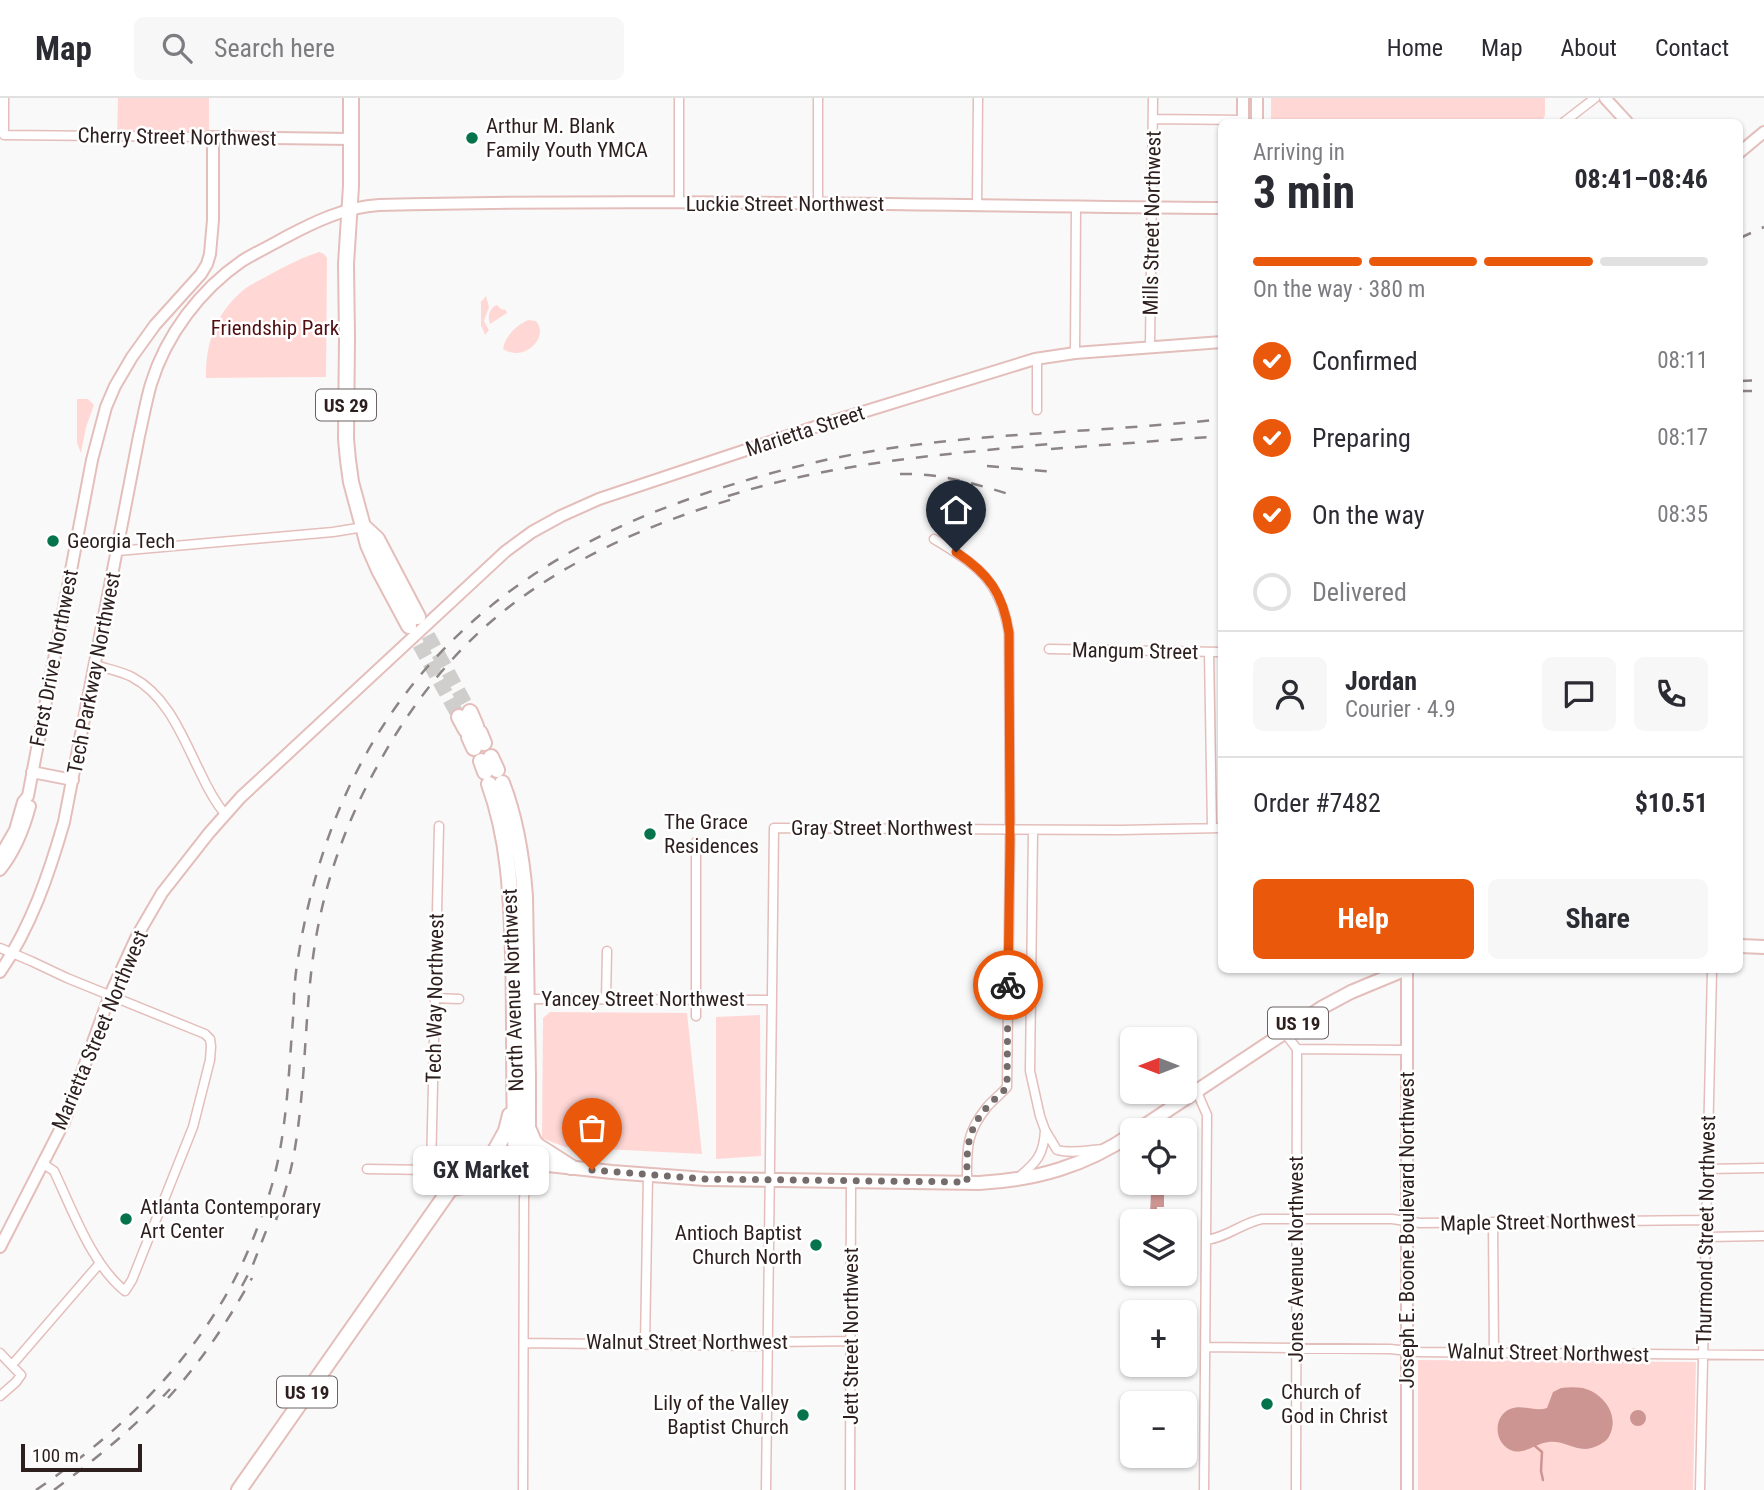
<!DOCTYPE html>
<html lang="en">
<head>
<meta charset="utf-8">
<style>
	:root { --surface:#fff; --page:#f7f7f7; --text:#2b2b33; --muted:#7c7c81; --line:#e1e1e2; --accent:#ea580c }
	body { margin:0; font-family:"Roboto Condensed",sans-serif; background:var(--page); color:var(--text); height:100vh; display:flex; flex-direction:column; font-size:26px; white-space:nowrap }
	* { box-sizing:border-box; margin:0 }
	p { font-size:23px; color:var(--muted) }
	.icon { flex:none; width:38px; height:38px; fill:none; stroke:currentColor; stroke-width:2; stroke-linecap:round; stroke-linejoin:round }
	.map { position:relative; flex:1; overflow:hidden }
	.panel { position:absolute; left:1218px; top:21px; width:525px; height:854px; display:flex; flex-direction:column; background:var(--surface); border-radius:10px; box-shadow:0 2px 5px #0004 }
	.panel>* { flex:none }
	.needle { width:46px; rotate:270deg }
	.controls { position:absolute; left:1120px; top:929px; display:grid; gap:14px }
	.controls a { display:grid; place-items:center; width:77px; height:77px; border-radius:10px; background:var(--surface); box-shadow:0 2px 5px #0004; font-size:35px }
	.scale { position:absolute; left:21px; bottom:18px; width:121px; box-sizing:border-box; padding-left:7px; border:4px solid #2d1f1e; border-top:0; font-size:19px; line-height:24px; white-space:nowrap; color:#2d1f1e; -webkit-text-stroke:5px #fff; paint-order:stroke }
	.pin { position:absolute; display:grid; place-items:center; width:60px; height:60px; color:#fff; margin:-72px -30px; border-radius:50% 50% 50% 0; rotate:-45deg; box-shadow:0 0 7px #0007 }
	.pin .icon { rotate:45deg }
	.courier { position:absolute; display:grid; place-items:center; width:70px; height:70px; margin:-35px; border:5px solid #ea580c; border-radius:50%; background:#fff; color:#222; box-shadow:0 2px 9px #0007 }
	.bubble { position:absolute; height:49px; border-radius:10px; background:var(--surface); box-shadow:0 2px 5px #0004; font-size:23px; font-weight:700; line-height:49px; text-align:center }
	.overview em { font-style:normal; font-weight:700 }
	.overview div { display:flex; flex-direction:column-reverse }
	.overview { display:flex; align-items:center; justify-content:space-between; height:119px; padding:0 35px }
	h1 { font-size:46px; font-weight:700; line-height:52px }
	.bar { display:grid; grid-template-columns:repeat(4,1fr); gap:10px 7px; align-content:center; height:84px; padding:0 35px }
	.bar i { height:9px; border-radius:5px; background:var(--line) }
	.bar .active { background:var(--accent) }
	.bar p { grid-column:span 4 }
	.line { display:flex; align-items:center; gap:18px; padding:0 35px; border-top:2px solid var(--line) }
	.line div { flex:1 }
	.round { display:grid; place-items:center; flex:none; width:74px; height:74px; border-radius:10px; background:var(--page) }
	ol { padding:0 35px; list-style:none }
	li { display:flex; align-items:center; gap:21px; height:77px }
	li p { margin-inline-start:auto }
	li .icon { padding:7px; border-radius:50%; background:var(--accent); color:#fff; stroke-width:4 }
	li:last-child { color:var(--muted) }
	li i { width:38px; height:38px; border:4px solid var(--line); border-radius:50% }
	.button { display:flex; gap:14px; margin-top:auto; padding:14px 35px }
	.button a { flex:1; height:80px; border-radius:10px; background:var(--accent); color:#fff; font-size:28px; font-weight:700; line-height:80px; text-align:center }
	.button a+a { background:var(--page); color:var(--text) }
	header { display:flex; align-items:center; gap:42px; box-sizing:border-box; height:98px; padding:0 35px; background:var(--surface); border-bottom:2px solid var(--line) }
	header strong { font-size:33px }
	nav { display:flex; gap:38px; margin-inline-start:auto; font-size:24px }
	.search { width:490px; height:63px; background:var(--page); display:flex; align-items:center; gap:18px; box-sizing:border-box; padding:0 24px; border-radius:10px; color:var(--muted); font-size:26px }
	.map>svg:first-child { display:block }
	.green { fill:#ffd8d6 }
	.water { fill:#cd9592 }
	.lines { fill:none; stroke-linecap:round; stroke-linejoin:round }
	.stream { stroke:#cd9592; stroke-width:2.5 }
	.highway-tunnel { stroke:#d0cdcd; stroke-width:14; stroke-dasharray:14 7; stroke-linecap:butt }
	.street-casing { stroke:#e4bebb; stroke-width:11 }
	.secondary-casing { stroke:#e4bebb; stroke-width:14 }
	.primary-casing { stroke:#e4bebb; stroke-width:16 }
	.highway-casing { stroke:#e4bebb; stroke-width:18 }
	.street { stroke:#fff; stroke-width:8 }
	.secondary { stroke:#fff; stroke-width:10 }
	.primary { stroke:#fff; stroke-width:12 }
	.highway { stroke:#fff; stroke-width:14 }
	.rail { stroke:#8d8585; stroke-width:2.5; stroke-dasharray:12 12; stroke-linecap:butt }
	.done { stroke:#746b6b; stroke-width:7; stroke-dasharray:0 12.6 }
	.route { stroke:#ea580c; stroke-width:9 }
	.poi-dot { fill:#05744d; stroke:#fff; stroke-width:2.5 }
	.labels { text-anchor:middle; stroke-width:5; stroke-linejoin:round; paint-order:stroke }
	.shield { fill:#fff; stroke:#6c6262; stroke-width:2 }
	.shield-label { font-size:19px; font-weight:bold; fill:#2d1f1e }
	.poi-label { font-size:21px; fill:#2d1f1e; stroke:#fff; text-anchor:start }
	.street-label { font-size:21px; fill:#2d1f1e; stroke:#fff }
	.park-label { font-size:21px; fill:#510f13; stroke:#fff }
</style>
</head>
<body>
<header>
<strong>Map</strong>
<div class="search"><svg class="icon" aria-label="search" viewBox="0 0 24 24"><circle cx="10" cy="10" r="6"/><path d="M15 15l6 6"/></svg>Search here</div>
<nav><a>Home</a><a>Map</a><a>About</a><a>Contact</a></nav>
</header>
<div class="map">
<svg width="1764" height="1392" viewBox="0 0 1764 1392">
	<rect width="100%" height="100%" fill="#f9f9f9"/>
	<path class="green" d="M 118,0 L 209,0 L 209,39 L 117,38 Z
		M 1271,0 L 1545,0 L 1545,17 L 1542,24 L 1271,24 Z
		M 319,154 L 324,156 L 327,160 L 326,279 L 206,280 C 205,245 217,212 246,190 C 253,185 262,181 269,177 C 285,168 301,160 319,154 Z
		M 486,198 L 489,209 L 484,223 L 489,232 L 485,237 L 482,229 L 481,229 L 481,205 L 480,205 Z
		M 497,207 L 501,211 L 506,212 L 507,215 L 490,226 C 487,219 490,209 497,207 Z
		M 528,222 L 536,223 C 550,239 524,265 503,251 C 505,238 516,228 528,222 Z
		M 77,301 L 88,301 L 94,307 L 86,329 L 81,355 L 77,345 Z
		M 550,914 L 687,915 L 702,1056 L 565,1049 L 542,1040 L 543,920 Z
		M 760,917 L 761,1058 L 716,1061 L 716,919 Z
		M 1418,1262 L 1696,1264 L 1693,1392 L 1418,1392 Z"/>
	<path class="water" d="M 1151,1095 L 1164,1095 L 1164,1109 L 1157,1109 L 1157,1116 L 1150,1116 Z
		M 1561,1290 C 1568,1289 1576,1289 1583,1290 C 1602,1295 1618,1314 1611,1334 C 1609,1340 1606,1343 1601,1346 C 1579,1359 1568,1342 1549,1344 C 1536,1345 1526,1356 1513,1353 C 1494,1347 1492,1319 1510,1311 C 1522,1306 1535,1314 1547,1310 L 1553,1294 Z
		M1630 1320a8 8 0 1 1 16 0a8 8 0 1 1-16 0Z"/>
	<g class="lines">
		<path class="stream" d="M 1535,1348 L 1542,1354 L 1541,1373 L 1543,1382"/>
		<path class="highway-tunnel" d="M 418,519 L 470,614
			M 409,528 L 459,619"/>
		<g class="street-casing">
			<path id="street" d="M 4,0 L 4,37 L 209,39
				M 1153,21 L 1243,22
				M 1564,24 L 1595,0
				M 679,105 L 679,0
				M 818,106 L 818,0
				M 977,108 L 978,0
				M 1150,249 L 1153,0
				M 1075,255 L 1076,109
				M 1037,261 L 1037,312
				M 934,441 C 977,467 1000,482 1009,535 L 1010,742 L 1007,989 C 1001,996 993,1002 987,1009 C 965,1036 967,1052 967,1084
				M 118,453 L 333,434 L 364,429
				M 1049,551 L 1222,554
				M 1209,554 L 1212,730
				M 96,567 C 107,571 120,573 132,579 C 168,598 183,640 200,674 C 207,689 214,703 225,716
				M 1033,732 L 1030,973 L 1040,1018 L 1045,1032 L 1057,1052 C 1072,1056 1088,1052 1103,1051
				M 0,850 L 31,863 L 67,880 L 205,936 L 210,941 L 211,948 L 210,962 L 193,1029 L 132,1182 L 125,1193 C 92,1167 72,1111 54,1073 L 42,1065
				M 434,900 L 459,901
				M 526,901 L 772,902
				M 606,902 L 607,853
				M 696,918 L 696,744
				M 1284,934 L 1297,951 L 1296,1392
				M 1297,951 L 1407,952
				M 1197,994 L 1207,1017 L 1204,1392
				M 367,1071 L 431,1072 L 450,1090
				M 1707,1071 L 1764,1070
				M 431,1072 L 439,728
				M 1019,1079 C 1037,1064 1044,1056 1045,1032
				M 1493,1124 L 1494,1255
				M 1706,1139 L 1764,1138
				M 1206,1142 C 1226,1140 1242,1125 1262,1121 L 1392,1121 L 1420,1125 L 1706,1122
				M 524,1245 L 758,1248 L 775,1244 L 851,1243
				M 645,1246 L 648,1077
				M 1205,1249 L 1390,1251 L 1419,1254 L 1764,1257
				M 0,1255 L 21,1277 L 16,1284 L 0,1298
				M 12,1267 L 100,1165
				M 523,1392 L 524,1100 L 528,1072
				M 766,1392 L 774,730 L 1120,732 L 1222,730
				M 850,1392 L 851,1083
				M 1700,1392 L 1712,872"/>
		</g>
		<g class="secondary-casing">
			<path id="secondary" d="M 1257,0 L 1257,24
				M 1605,0 L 1627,24
				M 1243,24 L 1243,0
				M 1740,54 L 1764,34
				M 32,674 L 73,682
				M 0,758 L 15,732 L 23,704 L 28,698 L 92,362 L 106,309 L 115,288 L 132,259 L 155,227 L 201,176 L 207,166 L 210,156 L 213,122 L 213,46 L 209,39 L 351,41
				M 0,772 C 16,752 24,731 30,708
				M 0,874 C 31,829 49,776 64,724 L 139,338 C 143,321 146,303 151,286 C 166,237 200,192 242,163 C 255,155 270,148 284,140 C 314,124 345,109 379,107 C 660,100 941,108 1222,110
				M 0,1149 L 64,1024 L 110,897 L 137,838 L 162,795 L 209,735 L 241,699 L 506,453 L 532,434 L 561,418 L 599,401 L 824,326 L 1035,261 L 1075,255 L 1222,244
				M 1407,1392 L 1407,872"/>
		</g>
		<g class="primary-casing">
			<path id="primary" d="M 1740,848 L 1764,849
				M 1138,1032 L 1323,909 L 1351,894 L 1404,872
				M 528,1058 L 539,1066 L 612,1074 L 705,1081 L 979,1085 C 1036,1082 1085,1068 1132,1036"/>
		</g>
		<g class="highway-casing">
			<path id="highway" d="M 351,0 L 351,88 L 346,166 L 347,239 L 346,341 L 348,362 L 351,384 L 368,447 L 379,472 L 409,528
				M 364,429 L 377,441 L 418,519
				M 470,614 L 476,628
				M 459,619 L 466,632
				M 480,635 L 484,645
				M 469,639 L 474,650
				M 491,659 L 497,672
				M 481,663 L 485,674
				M 489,686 C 509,741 511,797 513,855 C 515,925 513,995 516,1065
				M 529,1032 L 534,1044 L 538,1048 L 571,1069
				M 491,1060 L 506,1033 L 510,1017
				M 450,1090 L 469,1087 L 487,1078 L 498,1075 L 528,1072 L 528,979 L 525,798 C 522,760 516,721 502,685
				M 239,1392 L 462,1074 C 489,1060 497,1057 528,1058"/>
		</g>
		<use href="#street" class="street"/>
		<use href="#secondary" class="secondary"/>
		<use href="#primary" class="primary"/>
		<use href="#highway" class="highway"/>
		<path class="rail" d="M 1740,140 L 1764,129
			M 1740,283 L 1764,282
			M 1740,293 L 1764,293
			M 1051,351 L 1222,338
			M 987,368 L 1054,374
			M 900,376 C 941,375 976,386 1015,398
			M 728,398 C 835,364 948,356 1059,345
			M 276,1122 C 284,1098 291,1075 295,1050 C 307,978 304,905 317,834 C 328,774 349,718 379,665 C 402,623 430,584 463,550 C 535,475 641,427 740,399
			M 242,1188 L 252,1169 L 275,1110
			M 168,1300 C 201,1264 228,1223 252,1180
			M 36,1392 C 105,1345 170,1286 215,1215 C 238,1180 255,1139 268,1100 C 287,1042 288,981 293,921 C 294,903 294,885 297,867 C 331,637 460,484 678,405 C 743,381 810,363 879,352 C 992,334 1108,334 1222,321
			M 54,1392 C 96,1361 135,1329 170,1291"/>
	</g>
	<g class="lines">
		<path class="done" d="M 592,1072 L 705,1081 L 967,1084 C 967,1053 965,1035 987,1009 C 993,1002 1001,996 1007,989 L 1008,887"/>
		<path class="route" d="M 956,454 C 989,476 1003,495 1009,535 L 1010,742 L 1008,887"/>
	</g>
	<g class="poi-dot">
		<circle cx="472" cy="40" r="7"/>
		<circle cx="53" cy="443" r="7"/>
		<circle cx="650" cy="736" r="7"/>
		<circle cx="126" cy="1121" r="7"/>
		<circle cx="816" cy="1147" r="7"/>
		<circle cx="1267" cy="1306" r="7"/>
		<circle cx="803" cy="1317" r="7"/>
	</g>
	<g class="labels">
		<g class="shield">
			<rect x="316" y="291.5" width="60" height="31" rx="5"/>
			<rect x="1268" y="909.5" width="60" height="31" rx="5"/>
			<rect x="277" y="1278.5" width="60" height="31" rx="5"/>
		</g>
		<g class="shield-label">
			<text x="346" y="314">US 29</text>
			<text x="1298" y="932">US 19</text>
			<text x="307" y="1301">US 19</text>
		</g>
		<g class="poi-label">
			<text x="486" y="35">Arthur M. Blank<tspan x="486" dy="24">Family Youth YMCA</tspan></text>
			<text x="67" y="450">Georgia Tech</text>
			<text x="664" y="731">The Grace<tspan x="664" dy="24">Residences</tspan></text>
			<text x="140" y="1116">Atlanta Contemporary<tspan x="140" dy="24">Art Center</tspan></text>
			<text x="802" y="1142" text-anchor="end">Antioch Baptist<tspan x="802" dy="24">Church North</tspan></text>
			<text x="1281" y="1301">Church of<tspan x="1281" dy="24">God in Christ</tspan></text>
			<text x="789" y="1312" text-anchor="end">Lily of the Valley<tspan x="789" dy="24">Baptist Church</tspan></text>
		</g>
		<g class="street-label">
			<text transform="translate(177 39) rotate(1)" y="7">Cherry Street Northwest</text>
			<text x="785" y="113">Luckie Street Northwest</text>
			<text transform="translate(1152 125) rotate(-89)" y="7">Mills Street Northwest</text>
			<text transform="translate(805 333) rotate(-18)" y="7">Marietta Street</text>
			<text transform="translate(1135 553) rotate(1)" y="7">Mangum Street</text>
			<text transform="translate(54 560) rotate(-79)" y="7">Ferst Drive Northwest</text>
			<text transform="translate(94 575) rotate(-79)" y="7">Tech Parkway Northwest</text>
			<text x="882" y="737">Gray Street Northwest</text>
			<text transform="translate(513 892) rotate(-92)" y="7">North Avenue Northwest</text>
			<text transform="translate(435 900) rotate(-89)" y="7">Tech Way Northwest</text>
			<text x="643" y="908">Yancey Street Northwest</text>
			<text transform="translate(100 932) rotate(-67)" y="7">Marietta Street Northwest</text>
			<text transform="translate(1538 1124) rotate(-1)" y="7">Maple Street Northwest</text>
			<text transform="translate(1407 1132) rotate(-90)" y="7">Joseph E. Boone Boulevard Northwest</text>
			<text transform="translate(1706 1132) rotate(-89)" y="7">Thurmond Street Northwest</text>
			<text transform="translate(1296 1161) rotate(-90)" y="7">Jones Avenue Northwest</text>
			<text transform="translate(851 1238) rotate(-90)" y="7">Jett Street Northwest</text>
			<text x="687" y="1251">Walnut Street Northwest</text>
			<text transform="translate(1548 1255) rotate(1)" y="7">Walnut Street Northwest</text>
		</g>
		<g class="park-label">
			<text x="275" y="237">Friendship Park</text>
		</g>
	</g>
</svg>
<div class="controls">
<a><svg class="needle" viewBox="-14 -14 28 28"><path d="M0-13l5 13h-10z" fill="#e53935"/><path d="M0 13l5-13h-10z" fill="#7c7c81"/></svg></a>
<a><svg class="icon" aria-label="locate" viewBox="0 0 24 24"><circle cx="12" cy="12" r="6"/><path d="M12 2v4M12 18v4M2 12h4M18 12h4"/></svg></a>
<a><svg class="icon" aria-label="layers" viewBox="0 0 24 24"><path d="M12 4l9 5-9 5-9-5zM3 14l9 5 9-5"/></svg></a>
<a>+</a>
<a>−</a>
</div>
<div class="scale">100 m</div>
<div class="pin" style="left:592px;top:1072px;background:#ea580c"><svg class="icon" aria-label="bag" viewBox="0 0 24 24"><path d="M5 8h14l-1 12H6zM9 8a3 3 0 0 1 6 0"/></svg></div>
<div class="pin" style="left:956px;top:454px;background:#1f2937"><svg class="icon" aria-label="home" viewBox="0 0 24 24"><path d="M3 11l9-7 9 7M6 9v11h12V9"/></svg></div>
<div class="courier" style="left:1008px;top:887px"><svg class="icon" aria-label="bike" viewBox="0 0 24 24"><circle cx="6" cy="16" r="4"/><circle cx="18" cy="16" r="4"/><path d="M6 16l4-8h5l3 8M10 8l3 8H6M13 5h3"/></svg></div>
<div class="bubble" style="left:413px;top:1048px;width:136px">GX Market</div>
<section class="panel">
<div class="overview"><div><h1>3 min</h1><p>Arriving in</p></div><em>08:41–08:46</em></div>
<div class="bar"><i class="active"></i><i class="active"></i><i class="active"></i><i></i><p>On the way · 380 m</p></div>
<ol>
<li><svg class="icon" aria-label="check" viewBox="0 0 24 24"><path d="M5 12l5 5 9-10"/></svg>Confirmed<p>08:11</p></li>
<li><svg class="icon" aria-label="check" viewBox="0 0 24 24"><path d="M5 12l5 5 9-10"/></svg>Preparing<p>08:17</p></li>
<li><svg class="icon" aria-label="check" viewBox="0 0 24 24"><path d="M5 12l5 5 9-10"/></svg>On the way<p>08:35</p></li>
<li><i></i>Delivered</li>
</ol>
<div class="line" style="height:126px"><a class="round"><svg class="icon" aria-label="person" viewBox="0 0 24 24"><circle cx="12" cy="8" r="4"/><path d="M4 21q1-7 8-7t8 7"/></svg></a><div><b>Jordan</b><p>Courier · 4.9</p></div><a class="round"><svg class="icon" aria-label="chat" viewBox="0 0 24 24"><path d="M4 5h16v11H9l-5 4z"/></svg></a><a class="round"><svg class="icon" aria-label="phone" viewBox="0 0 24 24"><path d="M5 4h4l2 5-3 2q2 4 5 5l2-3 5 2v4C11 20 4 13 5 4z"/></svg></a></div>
<div class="line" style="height:91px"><div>Order #7482</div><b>$10.51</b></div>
<div class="button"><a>Help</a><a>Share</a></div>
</section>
</div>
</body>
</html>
